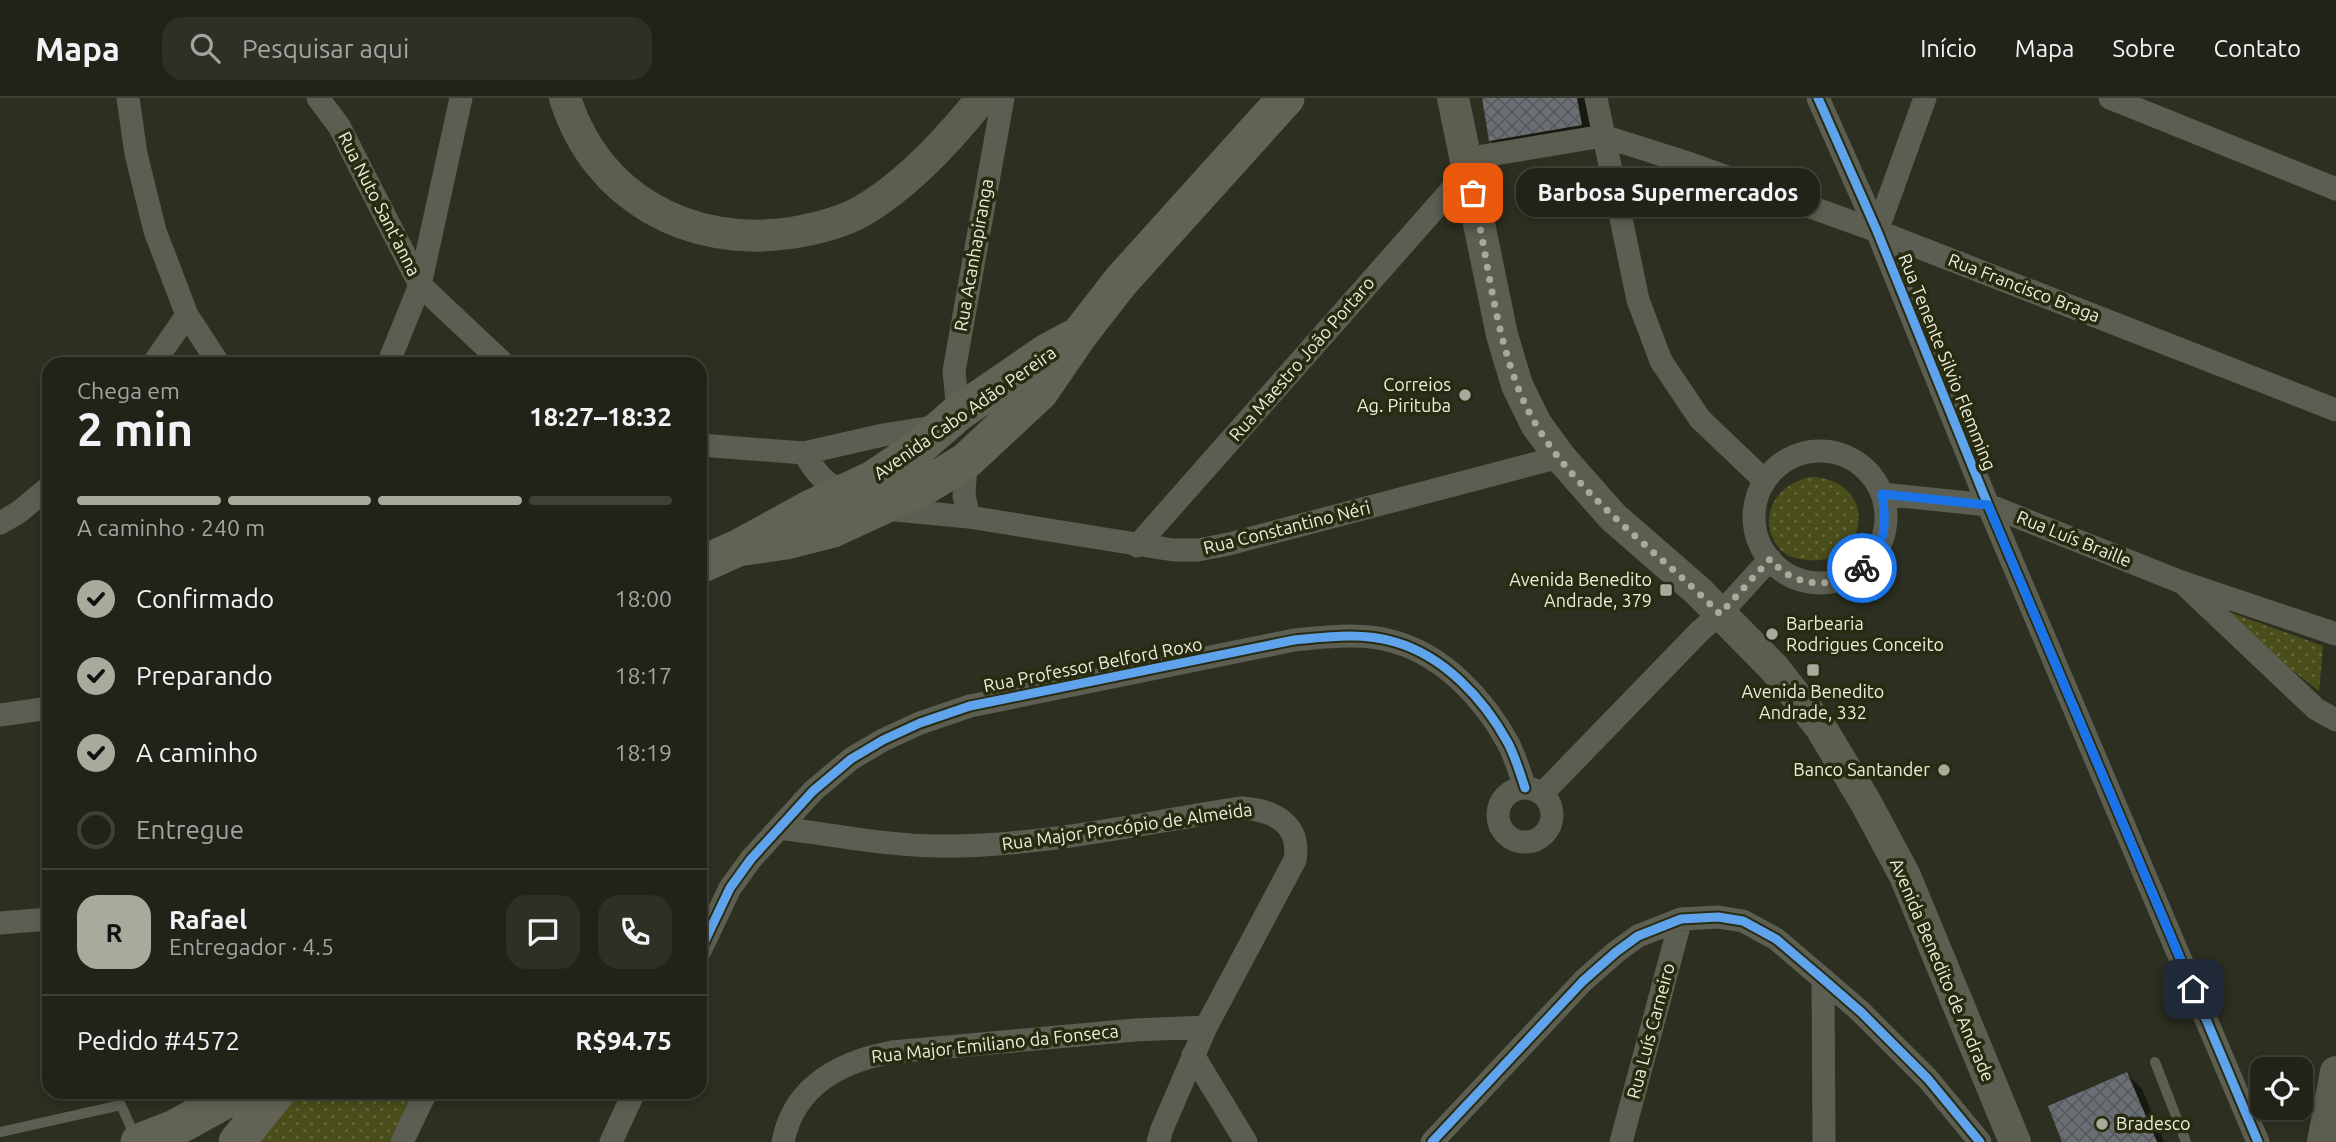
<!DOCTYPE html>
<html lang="pt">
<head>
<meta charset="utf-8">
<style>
	:root { --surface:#222318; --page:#2e2f25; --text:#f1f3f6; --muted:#a2a4a2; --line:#3f4037; --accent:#a8aa9b }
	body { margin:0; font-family:Ubuntu,sans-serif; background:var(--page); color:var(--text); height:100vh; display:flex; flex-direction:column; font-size:26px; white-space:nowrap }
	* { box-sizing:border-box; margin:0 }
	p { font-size:23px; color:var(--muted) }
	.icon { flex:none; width:38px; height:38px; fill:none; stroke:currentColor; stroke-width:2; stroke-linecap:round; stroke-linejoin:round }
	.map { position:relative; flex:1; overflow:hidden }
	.drawer { position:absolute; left:42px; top:259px; width:665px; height:742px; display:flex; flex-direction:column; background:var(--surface); border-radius:21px; box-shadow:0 4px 10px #0003,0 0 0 2px var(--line) }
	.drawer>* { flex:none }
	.controls { position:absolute; left:2250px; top:959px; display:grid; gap:14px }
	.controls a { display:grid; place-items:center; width:63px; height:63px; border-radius:14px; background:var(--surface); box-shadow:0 4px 10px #0003,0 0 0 2px var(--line); font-size:35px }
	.pin { position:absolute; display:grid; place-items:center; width:60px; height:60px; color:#fff; margin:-30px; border-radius:14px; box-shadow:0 4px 10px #0006 }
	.courier { position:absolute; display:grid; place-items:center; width:70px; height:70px; margin:-35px; border:5px solid #1a73e8; border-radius:50%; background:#fff; color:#222; box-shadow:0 2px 9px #0007 }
	.bubble { position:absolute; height:49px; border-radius:21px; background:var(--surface); box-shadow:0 4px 10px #0003,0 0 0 2px var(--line); font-size:23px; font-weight:600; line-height:49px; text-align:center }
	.summary em { font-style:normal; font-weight:600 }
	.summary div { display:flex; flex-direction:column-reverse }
	.summary { display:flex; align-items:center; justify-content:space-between; height:119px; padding:0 35px }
	h1 { font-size:46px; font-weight:600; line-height:52px }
	.bar { display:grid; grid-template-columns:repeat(4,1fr); gap:10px 7px; align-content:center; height:84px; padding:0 35px }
	.bar i { height:9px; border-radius:5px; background:var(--line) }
	.bar .on { background:var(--accent) }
	.bar p { grid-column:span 4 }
	.line { display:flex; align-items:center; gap:18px; padding:0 35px; border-top:2px solid var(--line) }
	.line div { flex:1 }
	.round { display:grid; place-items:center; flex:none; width:74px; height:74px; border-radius:21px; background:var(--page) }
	ol { padding:0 35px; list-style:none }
	li { display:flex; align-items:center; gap:21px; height:77px }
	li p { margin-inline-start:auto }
	li .icon { padding:7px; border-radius:50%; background:var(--accent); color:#111; stroke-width:4 }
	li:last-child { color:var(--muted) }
	li i { width:38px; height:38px; border:4px solid var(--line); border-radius:50% }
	header { display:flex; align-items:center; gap:42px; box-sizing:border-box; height:98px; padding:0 35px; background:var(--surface); border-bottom:2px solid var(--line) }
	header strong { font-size:33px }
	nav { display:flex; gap:38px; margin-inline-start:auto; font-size:24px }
	.search { width:490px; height:63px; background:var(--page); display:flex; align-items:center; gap:18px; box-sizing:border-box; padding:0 24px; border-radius:21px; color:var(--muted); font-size:26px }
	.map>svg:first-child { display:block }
	.park { fill:url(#park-dots) }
	.shadow { fill:#0007 }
	.building { fill:url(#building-cross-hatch) }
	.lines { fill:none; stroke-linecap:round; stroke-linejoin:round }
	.lane { stroke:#5c5e51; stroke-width:10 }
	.street { stroke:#5c5e51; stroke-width:23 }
	.secondary { stroke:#5d5e50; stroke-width:32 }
	.primary { stroke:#626355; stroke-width:37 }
	.cycleway-casing { stroke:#282b10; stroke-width:13 }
	.cycleway { stroke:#60a3ed; stroke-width:9 }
	.done { stroke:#a8aa9b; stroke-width:7; stroke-dasharray:0 12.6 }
	.route { stroke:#1a73e8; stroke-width:9 }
	.poi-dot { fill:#a8aa9b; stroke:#282b10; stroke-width:2.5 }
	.labels { text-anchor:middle; stroke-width:7; stroke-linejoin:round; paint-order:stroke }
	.street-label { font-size:18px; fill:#ebeddd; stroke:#282b10 }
	.poi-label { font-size:18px; fill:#ebeddd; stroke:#282b10; text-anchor:end }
</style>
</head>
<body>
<header>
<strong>Mapa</strong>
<div class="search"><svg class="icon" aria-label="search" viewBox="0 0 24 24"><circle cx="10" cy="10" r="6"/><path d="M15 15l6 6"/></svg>Pesquisar aqui</div>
<nav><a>Início</a><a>Mapa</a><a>Sobre</a><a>Contato</a></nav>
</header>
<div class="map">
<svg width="2336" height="1044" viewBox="0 0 2336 1044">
	<defs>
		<pattern id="park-dots" width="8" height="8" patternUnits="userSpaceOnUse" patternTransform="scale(1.75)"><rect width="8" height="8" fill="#4a4e1b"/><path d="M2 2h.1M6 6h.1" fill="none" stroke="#64683c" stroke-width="1.8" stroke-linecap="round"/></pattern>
		<pattern id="building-cross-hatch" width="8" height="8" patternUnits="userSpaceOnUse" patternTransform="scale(1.75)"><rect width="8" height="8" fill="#6a6f75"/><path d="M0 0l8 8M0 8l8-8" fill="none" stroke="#585b5c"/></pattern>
	</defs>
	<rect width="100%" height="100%" fill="#2d2f20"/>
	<path class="park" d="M 1813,379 C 1882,384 1867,469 1807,462 C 1798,461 1788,459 1782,453 C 1753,423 1776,383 1813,379 Z
		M 2207,506 L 2323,548 L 2319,594 L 2319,593 Z
		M 286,994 L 414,994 L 390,1044 L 244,1044 Z"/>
	<path class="shadow" d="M 1483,0 L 1585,0 L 1593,38 L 1502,53 L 1490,42 Z
		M 2127,976 L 2142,991 L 2164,1044 L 2064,1044 Z"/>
	<path class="building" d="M 1482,0 L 1577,0 L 1582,27 L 1489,43 Z
		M 2127,974 L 2157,1044 L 2062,1044 L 2048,1008 Z"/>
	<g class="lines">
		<path class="lane" d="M 2155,964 L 2186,1044
			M 0,1034 L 121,1007 L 136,1041"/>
		<path class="street" d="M 128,0 L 136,56 L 155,133 L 187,217 L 219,266
			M 318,0 L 339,28 L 420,187 L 504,266
			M 1596,0 L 1638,202 L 1661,263 L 1700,321 L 1765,383
			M 1818,0 L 1877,133 L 1988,407 L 2258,1044
			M 2110,0 L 2336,91
			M 1465,61 L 1603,38 L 1691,66 L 1877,133 L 2336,312
			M 1877,133 L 1925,0
			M 153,266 L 187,217
			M 388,266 L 420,187 L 461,0
			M 958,315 L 954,273 L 1003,0
			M 700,347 L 804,355 L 883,337 L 939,328
			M1754 419a66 66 0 1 1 132 0a66 66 0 1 1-132 0Z
			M 804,355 C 816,375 825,387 847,394
			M 966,363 L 964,398 L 969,419
			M 1882,396 L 1988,407 L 2181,484 L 2336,536
			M 885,411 L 969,419 L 1173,452 L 1198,452 L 1229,446 L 1560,359
			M 0,425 L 19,414 L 49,389
			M 1137,448 L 1468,73
			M 2186,488 L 2316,611 L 2336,622
			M 0,617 L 49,610
			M1498 717a27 27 0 1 1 54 0a27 27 0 1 1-54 0Z
			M 1542,696 L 1700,533 L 1720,516 L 1770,461
			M 779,730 C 829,736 889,748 939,748 C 1042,749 1141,725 1242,710 C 1274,712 1301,726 1295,762 L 1206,929 L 1162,1031 L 1158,1044
			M 0,825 L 49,821
			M 700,853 L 730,790 L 751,761 L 813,693 L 851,661 L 883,642 L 920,625 L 970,608 L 1294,542 C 1327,539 1362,534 1395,544 C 1444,558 1484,601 1508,645 C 1515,658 1520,675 1525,690
			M 1823,881 L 1824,1044
			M 1193,957 L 1246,1044
			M 402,1044 L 426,994
			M 611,1044 L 634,994
			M 783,1044 C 794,987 840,964 892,954 L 1135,932 L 1206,929
			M 1432,1044 L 1583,883 L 1616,854 L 1638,838 L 1681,821 L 1718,819 L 1743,823 L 1776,841 L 1823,881 L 1861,914 L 1928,981 L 1980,1044
			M 1621,1044 L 1681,821"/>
		<path class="secondary" d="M 565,0 C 596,100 690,150 791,135 C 815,131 841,125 862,113 C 907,87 950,40 982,0
			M 1453,0 L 1502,237 L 1517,287 L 1536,326 L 1560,359 L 1613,419 L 1698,493 L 1774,570 L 1821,630 L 1866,705 L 1905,778 L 2015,1044
			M 2323,1044 L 2336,974"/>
		<path class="primary" d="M 738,450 L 786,443 L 833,431 L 924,389 L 966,363 L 1040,294 L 1079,237 L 1121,183 L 1286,0
			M 700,467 L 738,450 L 811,410 L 873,381 L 912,355 L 958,315 L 1047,254 L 1071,241
			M 139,1044 L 175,1030 L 240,994
			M 237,1044 L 277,994"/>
		<g class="cycleway-casing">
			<path id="cycleway" d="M 1818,0 L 1877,133 L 1988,407 L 2258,1044
				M 700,853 L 730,790 L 751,761 L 813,693 L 851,661 L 883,642 L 920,625 L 970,608 L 1294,542 C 1327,539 1362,534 1395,544 C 1444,558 1484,601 1508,645 C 1515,658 1520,675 1525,690
				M 1432,1044 L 1583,883 L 1616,854 L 1638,838 L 1681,821 L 1718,819 L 1743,823 L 1776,841 L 1823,881 L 1861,914 L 1928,981 L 1980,1044"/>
		</g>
		<use href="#cycleway" class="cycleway"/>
	</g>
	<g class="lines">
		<path class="done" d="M 1473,95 C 1487,157 1494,227 1517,287 C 1553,384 1651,445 1720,516 L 1770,461 C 1775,466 1781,473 1787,476 C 1810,490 1841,487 1862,470"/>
		<path class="route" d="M 1862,470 C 1886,449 1887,426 1882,396 L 1988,407 L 2193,891"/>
	</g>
	<g class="poi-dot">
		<circle cx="1465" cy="297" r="7"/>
		<rect x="1659" y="485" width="14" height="14" rx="3.5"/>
		<circle cx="1772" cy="536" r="7"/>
		<rect x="1806" y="565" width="14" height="14" rx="3.5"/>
		<circle cx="1944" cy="672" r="7"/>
		<circle cx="2102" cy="1026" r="7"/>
	</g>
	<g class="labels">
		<g class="street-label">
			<text transform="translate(379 106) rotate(63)" y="6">Rua Nuto Sant'anna</text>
			<text transform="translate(974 157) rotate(-80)" y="6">Rua Acanhapiranga</text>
			<text transform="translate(2024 190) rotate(21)" y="6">Rua Francisco Braga</text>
			<text transform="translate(1302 261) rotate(-49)" y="6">Rua Maestro João Portaro</text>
			<text transform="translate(1947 264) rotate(68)" y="6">Rua Tenente Silvio Flemming</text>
			<text transform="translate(965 315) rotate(-35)" y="6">Avenida Cabo Adão Pereira</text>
			<text transform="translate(1287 430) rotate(-14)" y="6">Rua Constantino Néri</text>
			<text transform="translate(2074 441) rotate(22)" y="6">Rua Luís Braille</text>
			<text transform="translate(1093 567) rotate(-11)" y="6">Rua Professor Belford Roxo</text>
			<text transform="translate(1127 729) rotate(-8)" y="6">Rua Major Procópio de Almeida</text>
			<text transform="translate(1942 872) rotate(67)" y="6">Avenida Benedito de Andrade</text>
			<text transform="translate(1651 933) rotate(-75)" y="6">Rua Luís Carneiro</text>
			<text transform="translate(995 946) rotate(-6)" y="6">Rua Major Emiliano da Fonseca</text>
		</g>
		<g class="poi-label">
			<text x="1451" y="293">Correios<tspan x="1451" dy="21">Ag. Pirituba</tspan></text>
			<text x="1652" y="488">Avenida Benedito<tspan x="1652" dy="21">Andrade, 379</tspan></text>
			<text x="1786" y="532" text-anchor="start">Barbearia<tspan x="1786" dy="21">Rodrigues Conceito</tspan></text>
			<text x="1813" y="600" text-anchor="middle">Avenida Benedito<tspan x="1813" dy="21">Andrade, 332</tspan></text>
			<text x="1930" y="678">Banco Santander</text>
			<text x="2116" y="1032" text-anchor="start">Bradesco</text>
		</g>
	</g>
</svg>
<div class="controls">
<a><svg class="icon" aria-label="locate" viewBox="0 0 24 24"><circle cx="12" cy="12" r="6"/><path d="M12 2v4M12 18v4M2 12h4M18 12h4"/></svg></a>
</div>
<div class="pin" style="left:1473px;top:95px;background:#ea580c"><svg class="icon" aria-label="bag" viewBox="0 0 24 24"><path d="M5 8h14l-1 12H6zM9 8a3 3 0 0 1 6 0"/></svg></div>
<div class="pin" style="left:2193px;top:891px;background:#1f2937"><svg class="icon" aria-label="home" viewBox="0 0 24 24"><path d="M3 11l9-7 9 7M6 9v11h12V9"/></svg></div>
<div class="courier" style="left:1862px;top:470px"><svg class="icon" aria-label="bike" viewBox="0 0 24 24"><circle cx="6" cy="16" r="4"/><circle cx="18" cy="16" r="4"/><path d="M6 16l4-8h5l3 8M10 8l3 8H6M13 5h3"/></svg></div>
<div class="bubble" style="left:1516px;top:70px;width:304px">Barbosa Supermercados</div>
<section class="drawer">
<div class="summary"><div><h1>2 min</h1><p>Chega em</p></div><em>18:27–18:32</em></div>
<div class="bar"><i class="on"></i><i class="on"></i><i class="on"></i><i></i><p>A caminho · 240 m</p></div>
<ol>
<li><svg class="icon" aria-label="check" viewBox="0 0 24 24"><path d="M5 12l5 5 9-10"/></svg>Confirmado<p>18:00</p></li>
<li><svg class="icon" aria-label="check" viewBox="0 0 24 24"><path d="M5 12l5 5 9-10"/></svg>Preparando<p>18:17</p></li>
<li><svg class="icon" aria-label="check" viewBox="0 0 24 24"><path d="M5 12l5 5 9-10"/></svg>A caminho<p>18:19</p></li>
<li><i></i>Entregue</li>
</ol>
<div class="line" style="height:126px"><b class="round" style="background:var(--accent);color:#111">R</b><div><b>Rafael</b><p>Entregador · 4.5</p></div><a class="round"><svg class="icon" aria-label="chat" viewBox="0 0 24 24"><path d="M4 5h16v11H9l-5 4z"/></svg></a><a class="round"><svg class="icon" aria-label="phone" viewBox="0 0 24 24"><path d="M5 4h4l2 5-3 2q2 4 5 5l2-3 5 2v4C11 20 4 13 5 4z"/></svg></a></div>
<div class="line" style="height:91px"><div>Pedido #4572</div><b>R$94.75</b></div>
</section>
</div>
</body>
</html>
